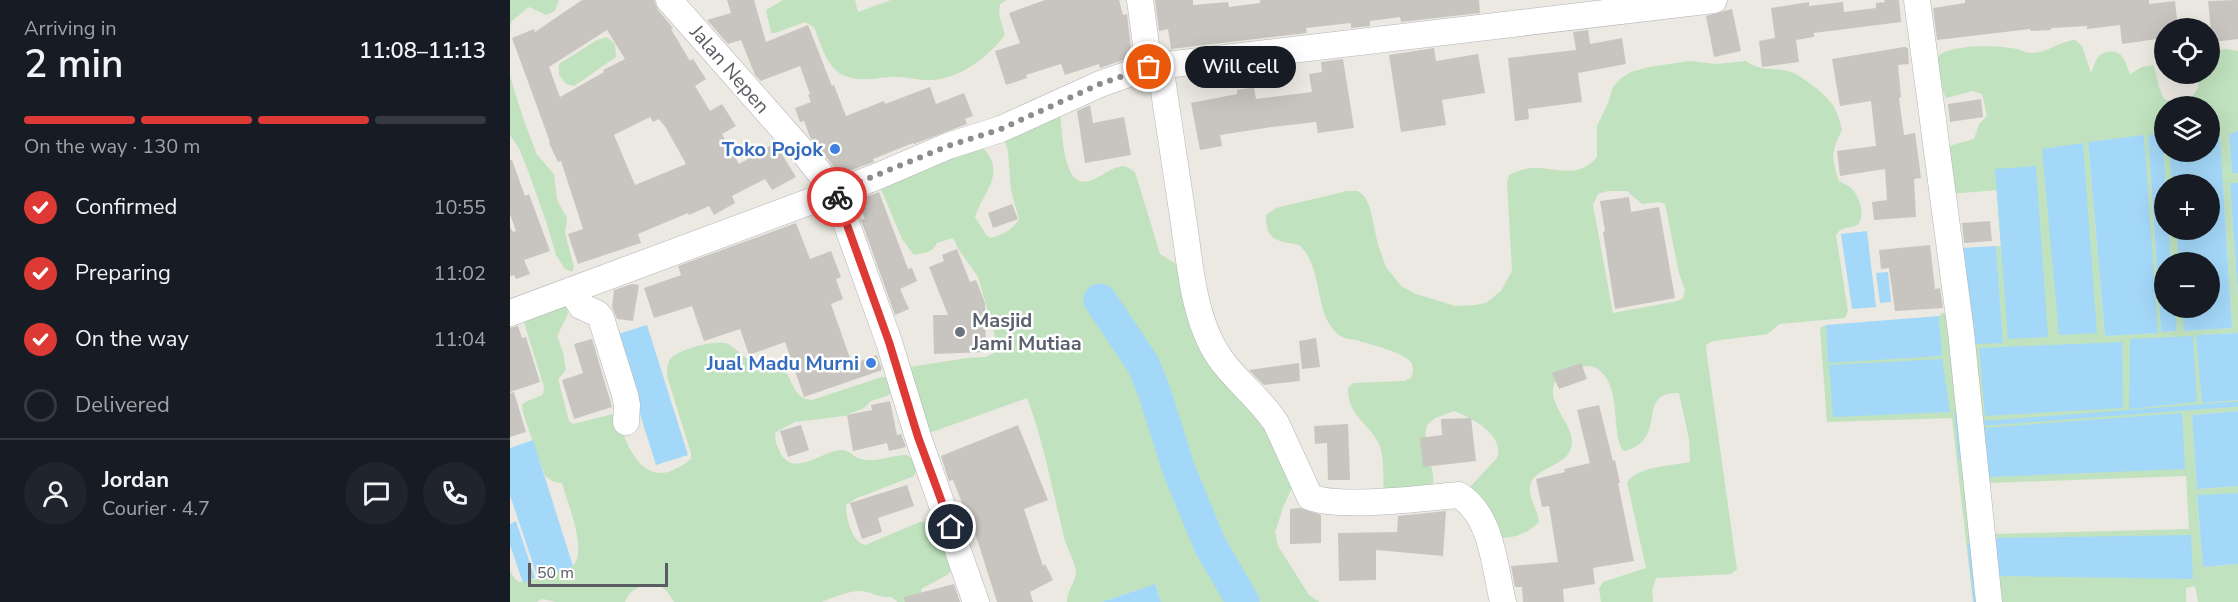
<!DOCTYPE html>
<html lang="en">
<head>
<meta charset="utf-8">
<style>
	:root { --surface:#171b24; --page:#20242c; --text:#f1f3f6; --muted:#9ea1a6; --line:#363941; --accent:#dd3a36 }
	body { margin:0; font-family:"Nunito Sans",sans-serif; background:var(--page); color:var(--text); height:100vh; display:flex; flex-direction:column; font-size:22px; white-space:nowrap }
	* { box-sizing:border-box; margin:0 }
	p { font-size:20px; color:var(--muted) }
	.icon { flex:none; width:33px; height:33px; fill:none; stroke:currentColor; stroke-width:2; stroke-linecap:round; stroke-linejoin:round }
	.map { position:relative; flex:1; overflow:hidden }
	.drawer { display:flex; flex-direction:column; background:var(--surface); width:510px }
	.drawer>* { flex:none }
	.tools { position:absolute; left:1644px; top:18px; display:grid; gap:12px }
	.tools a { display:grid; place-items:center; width:66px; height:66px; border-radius:50%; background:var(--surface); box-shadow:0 6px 24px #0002; font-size:30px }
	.scale { position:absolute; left:18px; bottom:15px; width:140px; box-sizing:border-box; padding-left:6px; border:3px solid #595d61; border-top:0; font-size:16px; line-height:21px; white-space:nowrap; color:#595d61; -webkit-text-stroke:4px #fff; paint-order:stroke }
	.pin { position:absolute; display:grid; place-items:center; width:51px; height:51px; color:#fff; margin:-26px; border:3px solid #fff; border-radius:50%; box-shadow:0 2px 6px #0007 }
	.courier { position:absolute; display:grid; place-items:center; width:60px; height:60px; margin:-30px; border:4px solid #dd3a36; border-radius:50%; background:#fff; color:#222; box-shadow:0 2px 8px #0007 }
	.bubble { position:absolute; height:42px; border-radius:21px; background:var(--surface); box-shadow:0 6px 24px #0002; font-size:20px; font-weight:600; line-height:42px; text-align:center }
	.head em { font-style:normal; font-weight:600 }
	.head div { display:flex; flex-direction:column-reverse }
	.head { display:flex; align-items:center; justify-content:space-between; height:102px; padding:0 24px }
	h1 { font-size:39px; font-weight:600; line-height:45px }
	.bar { display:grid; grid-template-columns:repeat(4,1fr); gap:9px 6px; align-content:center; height:72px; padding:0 24px }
	.bar i { height:8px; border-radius:4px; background:var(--line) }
	.bar .on { background:var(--accent) }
	.bar p { grid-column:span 4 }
	.line { display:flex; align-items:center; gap:15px; padding:0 24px; border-top:2px solid var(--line) }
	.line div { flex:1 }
	.round { display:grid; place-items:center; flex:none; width:63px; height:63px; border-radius:32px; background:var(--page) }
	ol { padding:0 24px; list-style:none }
	li { display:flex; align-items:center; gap:18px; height:66px }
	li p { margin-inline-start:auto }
	li .icon { padding:6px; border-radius:50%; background:var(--accent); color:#fff; stroke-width:4 }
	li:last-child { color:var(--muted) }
	li i { width:33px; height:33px; border:3px solid var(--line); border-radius:50% }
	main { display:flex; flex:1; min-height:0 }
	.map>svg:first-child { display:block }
	.green { fill:#c0e2be; fill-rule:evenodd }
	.water { fill:#a4d8f9 }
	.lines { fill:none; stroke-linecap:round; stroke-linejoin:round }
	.stream { stroke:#a4d8f9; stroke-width:5 }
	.river { stroke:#a4d8f9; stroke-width:33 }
	.building { fill:#c8c5c0; fill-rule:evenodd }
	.minor-casing { stroke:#b2b4b8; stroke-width:27 }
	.minor { stroke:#fff; stroke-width:26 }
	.done { stroke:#8c8e8e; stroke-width:6; stroke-dasharray:0 10.8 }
	.route { stroke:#dd3a36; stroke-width:8 }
	.shop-dot { fill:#3f7fe0; stroke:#fff; stroke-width:2 }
	.worship-dot { fill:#6b7280; stroke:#fff; stroke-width:2 }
	.labels { text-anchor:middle; stroke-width:5; stroke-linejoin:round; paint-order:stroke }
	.street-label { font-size:20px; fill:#595d61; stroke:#fff }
	.shop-label { font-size:20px; font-weight:bold; fill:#366cbe; stroke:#fff; text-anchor:end }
	.worship-label { font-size:20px; font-weight:bold; fill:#5b616d; stroke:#fff; text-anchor:start }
</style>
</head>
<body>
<main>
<section class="drawer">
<div class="head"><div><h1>2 min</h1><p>Arriving in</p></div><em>11:08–11:13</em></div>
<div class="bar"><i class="on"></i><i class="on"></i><i class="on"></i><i></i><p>On the way · 130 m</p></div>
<ol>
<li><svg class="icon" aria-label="check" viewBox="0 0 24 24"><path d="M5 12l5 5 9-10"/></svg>Confirmed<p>10:55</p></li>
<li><svg class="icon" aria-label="check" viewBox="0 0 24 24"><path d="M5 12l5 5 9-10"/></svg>Preparing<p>11:02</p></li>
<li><svg class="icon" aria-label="check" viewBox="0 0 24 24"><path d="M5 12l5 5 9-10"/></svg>On the way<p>11:04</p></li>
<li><i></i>Delivered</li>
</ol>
<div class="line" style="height:108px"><a class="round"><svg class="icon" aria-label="person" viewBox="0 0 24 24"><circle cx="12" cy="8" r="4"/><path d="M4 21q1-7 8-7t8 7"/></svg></a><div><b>Jordan</b><p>Courier · 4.7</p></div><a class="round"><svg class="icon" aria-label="chat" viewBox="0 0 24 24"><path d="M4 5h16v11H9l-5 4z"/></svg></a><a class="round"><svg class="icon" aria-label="phone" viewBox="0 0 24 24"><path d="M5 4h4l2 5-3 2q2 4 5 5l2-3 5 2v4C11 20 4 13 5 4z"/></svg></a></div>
</section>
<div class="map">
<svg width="1728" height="602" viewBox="0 0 1728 602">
	<rect width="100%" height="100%" fill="#ebe9e1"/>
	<path class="green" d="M 0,0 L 49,0 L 45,11 L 36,15 L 19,7 L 2,21 L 0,26 Z
		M 273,0 L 345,0 L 348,12 L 381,0 L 497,0 L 490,4 L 489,14 L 495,35 C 478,57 451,78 422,80 C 408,81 395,76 381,77 C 364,78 348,83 331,74 C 315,64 311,43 304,27 L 295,22 L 265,33 L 261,33 L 256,10 Z
		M 97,37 L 105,44 L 106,57 L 64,86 L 56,84 L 49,75 L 49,64 L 87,40 Z
		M 1565,40 L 1572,46 L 1581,73 C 1583,69 1584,63 1587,59 C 1589,55 1594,52 1599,52 C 1613,49 1616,64 1620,74 L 1632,67 L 1643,65 C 1648,77 1648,90 1655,100 L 1669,103 L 1682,97 L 1688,88 L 1688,74 L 1700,74 L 1700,52 L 1715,49 L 1728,51 L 1728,131 L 1719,134 L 1722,173 L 1728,173 L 1728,183 L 1720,184 L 1728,296 L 1728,333 L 1687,335 L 1692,403 L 1728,400 L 1728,411 L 1682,415 L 1687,489 L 1728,486 L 1728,493 L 1687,496 L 1693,567 L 1728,564 L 1728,602 L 1688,602 L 1685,586 L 1676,588 L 1676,602 L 1463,602 L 1442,418 L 1317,422 L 1310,328 L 1316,325 L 1318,362 L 1431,356 L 1429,316 L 1432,313 L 1444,314 L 1493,343 L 1486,246 L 1491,246 L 1498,339 L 1485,169 L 1487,190 L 1440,194 L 1439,146 L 1464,139 L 1469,124 L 1477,116 L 1472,94 L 1463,91 L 1436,98 C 1430,85 1425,68 1429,55 C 1445,44 1488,45 1507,49 C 1512,50 1516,53 1520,53 C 1536,54 1550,41 1565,40 ZM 1654,106 L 1700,106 L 1700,136 L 1710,135 L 1722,328 L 1675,331 L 1672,308 L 1665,308 L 1666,331 L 1651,332 L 1638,136 L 1652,135 L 1656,184 L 1662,184 L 1659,152 L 1654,152 ZM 1634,136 L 1647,333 L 1595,336 L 1578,142 ZM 1676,476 L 1679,529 L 1482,534 L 1477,483 Z
		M 1180,61 L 1206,64 L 1236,61 C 1252,73 1263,66 1281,72 C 1292,76 1315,94 1322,104 C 1327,111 1330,122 1332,130 C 1321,152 1321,157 1329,181 C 1332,183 1338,185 1341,188 C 1349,195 1356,216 1348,224 C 1344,228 1336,227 1330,230 L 1326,235 L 1338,311 L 1335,318 L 1269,324 L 1258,334 L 1203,341 L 1197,344 L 1196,349 L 1227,569 L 1221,574 L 1146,578 L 1142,591 L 1143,602 L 1091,602 L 1089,589 L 1093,582 L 1136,568 L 1117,482 C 1129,466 1161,466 1180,462 L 1179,439 L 1169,393 C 1124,391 1160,440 1114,451 C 1100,438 1113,388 1089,370 C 1082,364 1076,366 1068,368 C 1011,387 1070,422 1061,448 C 1055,468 1021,468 1020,487 C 1019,499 1028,510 1029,522 C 1017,534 1001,540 985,537 L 957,500 L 961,486 L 987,458 C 995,435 962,418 944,411 L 925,418 L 917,425 C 911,450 926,465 923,487 L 874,500 C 873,485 875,457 869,444 C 860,424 837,416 838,388 L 843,383 L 894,381 L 901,378 L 903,371 L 902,363 C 891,351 862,345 846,340 C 842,339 836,339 832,337 C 801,317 816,269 789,245 C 767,240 756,242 756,215 L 766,208 L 837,191 L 848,191 L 855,197 L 860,208 L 868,245 L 876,267 L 891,286 L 906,294 L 945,306 L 965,305 L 976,303 L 991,291 L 1002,271 L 997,182 L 999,175 C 1006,172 1015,168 1023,168 C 1048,167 1067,180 1087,157 L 1087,126 L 1098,103 L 1103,87 L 1110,79 L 1121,72 L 1139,67 ZM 1098,191 L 1117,191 L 1132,204 L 1149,202 L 1155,204 L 1169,273 L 1175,290 L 1173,298 L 1168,301 L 1103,313 L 1083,205 L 1088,194 Z
		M 0,76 L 13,118 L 27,155 L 44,174 L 47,200 L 57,218 L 55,233 L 64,267 L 62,272 L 55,269 L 46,255 L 37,224 L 17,168 L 9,148 L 0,135 Z
		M 549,103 C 552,124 551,151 560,171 C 572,196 594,170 608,167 C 615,165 619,168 625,172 L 650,254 L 666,264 L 680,265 L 691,321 L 786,479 L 774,505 L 765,532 L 768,546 L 799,595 L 810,602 L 651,602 L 645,584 L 592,602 L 557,602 C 556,591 566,583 566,571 C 565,562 558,550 555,541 C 543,493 534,443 517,398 L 408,437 L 393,368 L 457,358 L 476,357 L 489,350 L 468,277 L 449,250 L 443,238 L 427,243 C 422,253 414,253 404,255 L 392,239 L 366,177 L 473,148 C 497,173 473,192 465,217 L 477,236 L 481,238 C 492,235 504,229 509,219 L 501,190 L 498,151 L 491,129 Z
		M 1659,230 L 1666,230 L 1669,262 L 1661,262 Z
		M 54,293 L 58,314 L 47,336 L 53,352 L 56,370 L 48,379 L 59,421 L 63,424 L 103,414 L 107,415 C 114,439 129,483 161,471 C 169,467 175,465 181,459 L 181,453 L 157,376 C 157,370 157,363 161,358 C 170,349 207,339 218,344 C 228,349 234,360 245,362 C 254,364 264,362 272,368 C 284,379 282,399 302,400 L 372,377 L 379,377 L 383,391 L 377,396 L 361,401 L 354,408 L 334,416 L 285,422 L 266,432 C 264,439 266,443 269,450 C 281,480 312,451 331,450 C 341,450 342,457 351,459 C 366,463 382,455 397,455 C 404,461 409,467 404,476 L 347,498 L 336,505 C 336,518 341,541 355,545 L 410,522 L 425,521 L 443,569 L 437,575 L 411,589 L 412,602 L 388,602 L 381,597 C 371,597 366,595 357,592 C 344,588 324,597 312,602 L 164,602 C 161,597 157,590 151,587 C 137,581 120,588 115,602 L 46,602 L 33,599 L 26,602 L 0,602 L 0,571 L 4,578 L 9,582 L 28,579 L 63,566 C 78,549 57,503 52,483 L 44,482 L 35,476 L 13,413 L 12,405 C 18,399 26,399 33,394 L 34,387 L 10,309 Z"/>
	<path class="water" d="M 1728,131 L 1728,173 L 1722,173 L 1719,134 Z
		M 1634,135 L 1648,333 L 1595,336 L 1578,142 Z
		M 1638,135 L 1652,135 L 1656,184 L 1654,230 L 1659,230 L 1661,262 L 1654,262 L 1654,308 L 1665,308 L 1667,331 L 1651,332 Z
		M 1710,135 L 1722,328 L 1674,331 L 1672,308 L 1700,308 L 1700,262 L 1669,262 L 1666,230 L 1700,230 L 1700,184 L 1662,184 L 1659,152 L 1700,152 L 1700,136 Z
		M 1573,143 L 1587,333 L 1549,335 L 1532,149 Z
		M 1526,166 L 1538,337 L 1498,339 L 1485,169 Z
		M 1720,183 L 1728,183 L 1728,296 Z
		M 1357,231 L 1366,307 L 1342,309 L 1331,234 Z
		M 1486,246 L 1493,343 L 1465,344 L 1451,248 Z
		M 1378,272 L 1381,302 L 1370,303 L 1366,273 Z
		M 1429,316 L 1432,356 L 1318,363 L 1316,325 Z
		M 137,325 L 178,455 L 146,465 L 105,335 Z
		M 1728,333 L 1728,400 L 1692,403 L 1686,335 Z
		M 1683,336 L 1687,402 L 1619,409 L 1620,339 Z
		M 1612,342 L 1613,408 L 1475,416 L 1469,348 Z
		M 1432,359 L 1440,412 L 1323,417 L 1319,365 Z
		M 1728,411 L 1728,486 L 1687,489 L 1682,415 Z
		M 1672,413 L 1675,469 L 1478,477 L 1473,428 Z
		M 23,440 L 63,566 L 28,579 L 0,495 L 0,448 Z
		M 1728,493 L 1728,564 L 1693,567 L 1687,495 Z
		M 6,521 L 25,578 L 13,583 L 0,545 L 0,524 Z
		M 1681,535 L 1683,579 L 1487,576 L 1482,538 Z
		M 645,584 L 651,602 L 592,602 Z"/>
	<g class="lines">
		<path class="stream" d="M 1447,413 L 1451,458
			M 1470,417 L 1474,423 L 1479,423 L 1728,404
			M 1460,545 L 1466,602"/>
		<path class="river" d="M 590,300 L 633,364 L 644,391 L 669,470 L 700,545 L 733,602"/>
	</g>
	<path class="building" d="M 72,0 L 144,0 L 148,10 L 163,28 L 161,29 L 180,61 L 183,59 L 196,79 L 185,86 L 200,111 L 212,104 L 226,126 L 212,134 L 229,164 L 265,143 L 286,177 L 262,190 L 255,179 L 222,196 L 225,203 L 204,215 L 199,206 L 179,215 L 178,213 L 128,234 L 131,243 L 68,264 L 58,234 L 73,229 L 51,161 L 48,162 L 39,143 L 40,142 L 2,38 L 24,29 L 25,32 ZM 97,30 L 115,59 L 93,70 L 94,72 L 50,97 L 39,67 ZM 140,117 L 143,122 L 149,119 L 156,128 L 176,164 L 125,185 L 104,135 Z
		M 217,0 L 244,0 L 256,42 L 298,25 L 322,86 L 324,85 L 336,116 L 374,101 L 375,104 L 420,87 L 426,104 L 454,93 L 463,116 L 455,119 L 457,124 L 404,144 L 403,143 L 363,159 L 364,162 L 330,174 L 300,137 L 294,121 L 290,122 L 285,108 L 301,102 L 298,95 L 300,94 L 290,66 L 251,81 L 245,75 L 231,40 L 218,44 L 197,20 L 221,13 Z
		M 535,0 L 609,0 L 613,15 L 617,14 L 622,57 L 590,68 L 589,64 L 555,75 L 551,64 L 516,75 L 517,78 L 496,85 L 485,51 L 510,43 L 499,13 Z
		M 645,0 L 683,0 L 683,5 L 718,2 L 719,7 L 750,3 L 750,0 L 969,0 L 970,13 L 891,22 L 890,17 L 860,21 L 860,26 L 841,28 L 841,23 L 796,28 L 797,33 L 661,49 L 658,29 L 649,31 Z
		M 1374,0 L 1389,0 L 1391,22 L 1304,33 L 1304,37 L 1286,40 L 1289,62 L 1252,67 L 1249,41 L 1265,38 L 1261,8 L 1299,2 L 1299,6 L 1333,2 L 1334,12 L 1366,8 L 1366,3 L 1375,2 Z
		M 1455,0 L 1639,0 L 1639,4 L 1665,1 L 1668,28 L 1654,28 L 1654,38 L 1612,44 L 1610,25 L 1577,29 L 1577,26 L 1541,28 L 1541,30 L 1521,31 L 1520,29 L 1427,40 L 1423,8 L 1455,3 Z
		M 1728,0 L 1728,39 L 1702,42 L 1698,1 Z
		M 1222,9 L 1231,51 L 1204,57 L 1196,16 Z
		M 1078,30 L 1080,44 L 1112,38 L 1116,64 L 1068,73 L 1072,102 L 1018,109 L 1019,119 L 1005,121 L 998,58 L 1066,50 L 1063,32 Z
		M 1394,47 L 1398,48 L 1399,64 L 1388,65 L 1391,97 L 1389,98 L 1394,135 L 1405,133 L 1409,162 L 1411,178 L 1404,179 L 1406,217 L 1364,220 L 1362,202 L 1377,200 L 1375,169 L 1330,176 L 1327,151 L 1366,146 L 1361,101 L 1330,106 L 1322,59 Z
		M 924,48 L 926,61 L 968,54 L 975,93 L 932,100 L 936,125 L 891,132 L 879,55 Z
		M 833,59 L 844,128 L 808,133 L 806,122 L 762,127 L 710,135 L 712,146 L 690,150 L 681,103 L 727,94 L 727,90 L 744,87 L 746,99 L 802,92 L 799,74 L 812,72 L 811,62 Z
		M 1471,99 L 1473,117 L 1440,122 L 1438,104 Z
		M 580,105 L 583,123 L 614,117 L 621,155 L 575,163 L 567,111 Z
		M 0,160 L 2,160 L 15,196 L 19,194 L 40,251 L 14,260 L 20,274 L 6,279 L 4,275 L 0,276 L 0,227 L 3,232 L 6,231 L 0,214 Z
		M 369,192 L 398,269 L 402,268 L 407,281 L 390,289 L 399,309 L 385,315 L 351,220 L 355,219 L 347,200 Z
		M 1119,197 L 1121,212 L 1149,207 L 1165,298 L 1105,309 L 1093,232 L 1095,231 L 1090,201 Z
		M 502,204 L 508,219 L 483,228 L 478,213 Z
		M 1480,221 L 1482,241 L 1454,243 L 1452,223 Z
		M 286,223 L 300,259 L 321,251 L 331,277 L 326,279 L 333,299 L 321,304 L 342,364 L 367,355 L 372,370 L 294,397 L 275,342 L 239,355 L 230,329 L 194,341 L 182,306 L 144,318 L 134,288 L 171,275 L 168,266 Z
		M 1420,245 L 1425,289 L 1430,288 L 1433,308 L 1385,311 L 1379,268 L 1371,269 L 1369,250 Z
		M 447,249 L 460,282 L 466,280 L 475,303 L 476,352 L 424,354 L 423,315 L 438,315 L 419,267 L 434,261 L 432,255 Z
		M 122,284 L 129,285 L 123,321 L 107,319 L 102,307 L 104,290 Z
		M 8,326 L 12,338 L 16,337 L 30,382 L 0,392 L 0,328 Z
		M 806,338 L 810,367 L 792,369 L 789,341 Z
		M 82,339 L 102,407 L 64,419 L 52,380 L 73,373 L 64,344 Z
		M 789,363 L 790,381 L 754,385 L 739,370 Z
		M 1071,363 L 1077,379 L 1049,389 L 1042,373 Z
		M 4,392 L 16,432 L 0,437 L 0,393 Z
		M 380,401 L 387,435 L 391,434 L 396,447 L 379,451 L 377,443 L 343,451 L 337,415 L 362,410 L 361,405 Z
		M 1089,405 L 1103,461 L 1105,460 L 1110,483 L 1108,483 L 1124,561 L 1083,568 L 1085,584 L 1053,589 L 1054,602 L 1013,602 L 1012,587 L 1005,587 L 1001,566 L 1048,562 L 1039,506 L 1032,507 L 1026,479 L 1055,472 L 1054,469 L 1080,463 L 1067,410 Z
		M 961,418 L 966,461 L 913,467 L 910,438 L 932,435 L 931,419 Z
		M 838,424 L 840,480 L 818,480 L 817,443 L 805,444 L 804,426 Z
		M 291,425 L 299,450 L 278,457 L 270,431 Z
		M 508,425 L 538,500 L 514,509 L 533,566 L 535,564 L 543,580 L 520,592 L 523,602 L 487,602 L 460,517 L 458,518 L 443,480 L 439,481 L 431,456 Z
		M 397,485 L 404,506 L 368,518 L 372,532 L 352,539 L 340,503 Z
		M 790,508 L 811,515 L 811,543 L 780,544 L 780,509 Z
		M 936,511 L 933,556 L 866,550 L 866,580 L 829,581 L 828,533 L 887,532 L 888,516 Z
		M 444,584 L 450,602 L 395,602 L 394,597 Z"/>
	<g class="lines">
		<g class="minor-casing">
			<path id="minor" d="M 159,0 L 294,153 L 325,192 L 379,342 L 408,437 L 466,602
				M 630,0 L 639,67
				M 1407,0 L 1451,332 L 1479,602
				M 650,65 C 658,118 666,171 674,224 C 680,265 683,308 702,345 C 718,376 747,394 766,423 L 800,497 C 829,509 915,498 949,495 C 983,517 984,566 993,602
				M 61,290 L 71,306 L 88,314 L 91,318 L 115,395 L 117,405 L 116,422
				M 0,313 L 366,177 L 438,146 L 491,129 L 590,84 L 639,67 L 1204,0"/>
		</g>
		<use href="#minor" class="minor"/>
	</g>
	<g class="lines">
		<path class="done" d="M 327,197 L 325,192 L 438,146 L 491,129 L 590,84 L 639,67"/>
		<path class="route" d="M 327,197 L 379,342 L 408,437 L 441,527"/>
	</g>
	<g class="shop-dot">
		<circle cx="325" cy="149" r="6"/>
		<circle cx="361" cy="363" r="6"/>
	</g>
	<circle class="worship-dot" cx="450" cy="332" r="6"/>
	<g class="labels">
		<g class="street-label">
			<text transform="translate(220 69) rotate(49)" y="7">Jalan Nepen</text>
		</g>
		<g class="shop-label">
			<text x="313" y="156">Toko Pojok</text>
			<text x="349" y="370">Jual Madu Murni</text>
		</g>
		<g class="worship-label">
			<text x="462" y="327">Masjid<tspan x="462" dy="23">Jami Mutiaa</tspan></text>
		</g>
	</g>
</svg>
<div class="tools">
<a><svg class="icon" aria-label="locate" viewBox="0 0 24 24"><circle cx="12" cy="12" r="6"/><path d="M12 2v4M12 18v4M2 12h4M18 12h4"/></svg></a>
<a><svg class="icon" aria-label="layers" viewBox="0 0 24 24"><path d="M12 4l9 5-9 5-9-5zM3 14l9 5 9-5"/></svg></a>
<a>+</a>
<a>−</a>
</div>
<div class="scale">50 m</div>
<div class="pin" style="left:639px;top:67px;background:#ea580c"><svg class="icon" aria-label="bag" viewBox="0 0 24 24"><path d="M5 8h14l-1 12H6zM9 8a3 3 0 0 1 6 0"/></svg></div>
<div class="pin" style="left:441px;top:527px;background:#1f2937"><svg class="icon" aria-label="home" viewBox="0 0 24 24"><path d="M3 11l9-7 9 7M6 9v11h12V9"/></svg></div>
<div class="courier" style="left:327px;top:197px"><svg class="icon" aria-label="bike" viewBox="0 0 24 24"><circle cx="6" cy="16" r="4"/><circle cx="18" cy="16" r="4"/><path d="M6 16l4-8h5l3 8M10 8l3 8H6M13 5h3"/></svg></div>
<div class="bubble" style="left:675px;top:46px;width:111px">Will cell</div>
</div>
</main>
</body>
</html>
